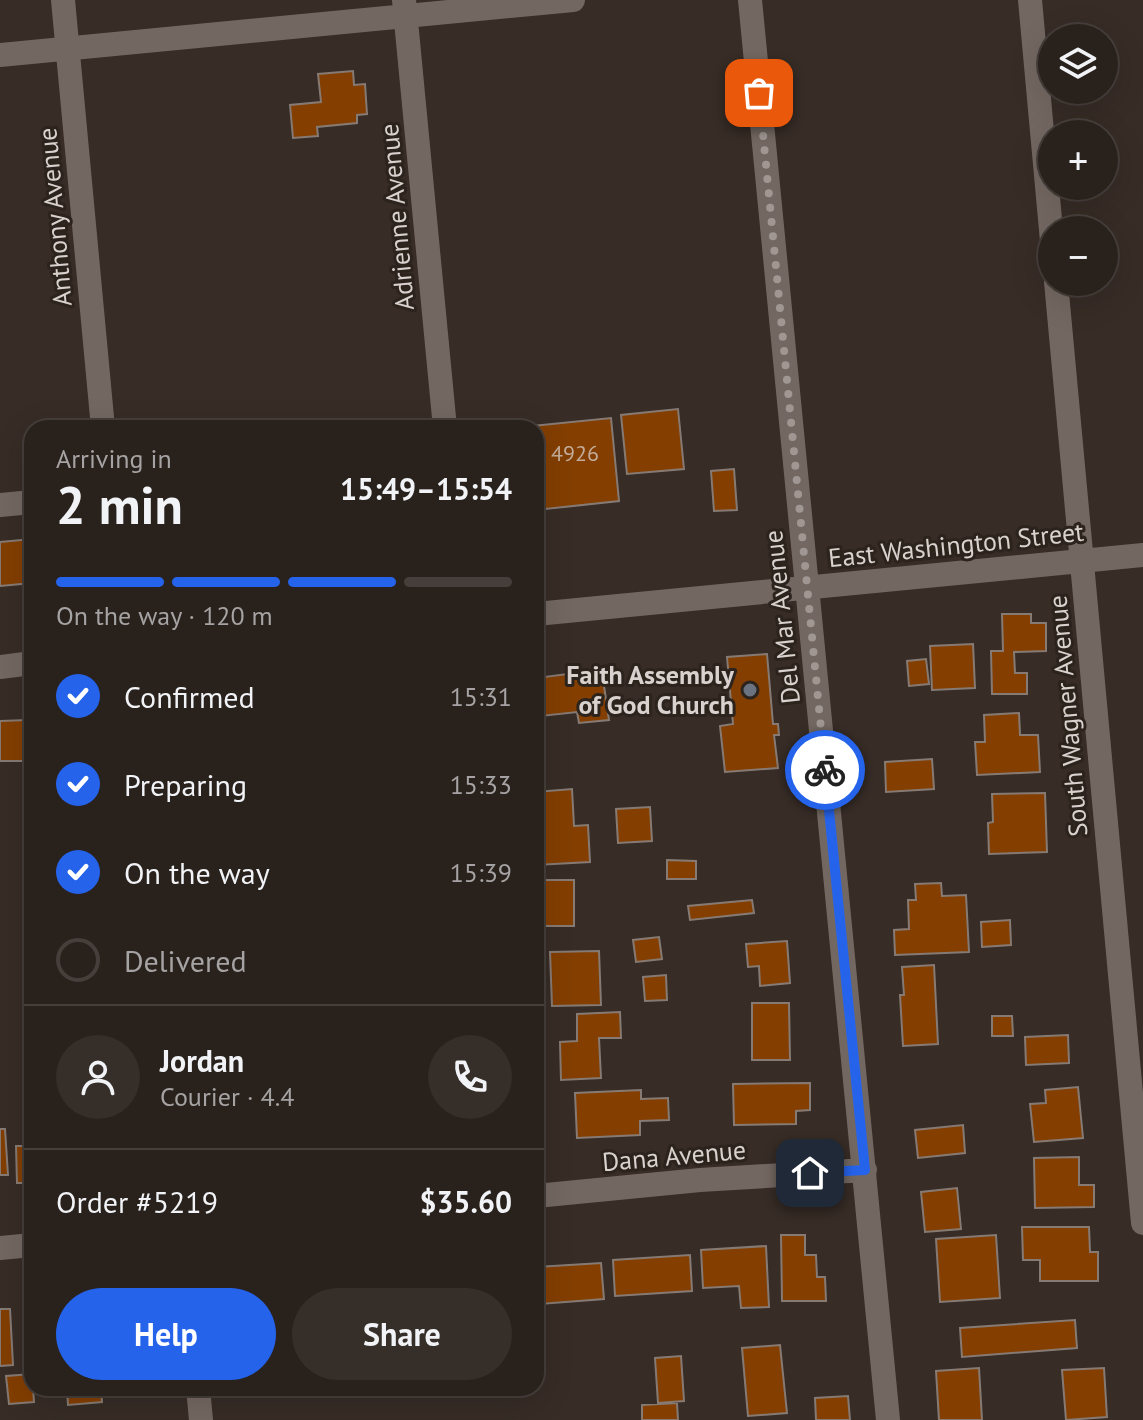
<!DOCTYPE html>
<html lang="en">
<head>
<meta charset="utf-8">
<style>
	:root { --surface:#29211c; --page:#352e29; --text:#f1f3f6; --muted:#a5a3a3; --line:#453e3b; --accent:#2563eb }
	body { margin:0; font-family:"PT Sans",sans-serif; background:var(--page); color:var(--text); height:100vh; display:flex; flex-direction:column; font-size:30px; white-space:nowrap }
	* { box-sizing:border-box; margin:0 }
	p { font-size:26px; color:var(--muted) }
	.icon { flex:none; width:44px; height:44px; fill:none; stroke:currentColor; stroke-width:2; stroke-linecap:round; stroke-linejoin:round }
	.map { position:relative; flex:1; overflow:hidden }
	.sheet { position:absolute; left:24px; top:420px; width:520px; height:976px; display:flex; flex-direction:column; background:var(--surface); border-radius:24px; box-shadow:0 8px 32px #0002,0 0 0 2px var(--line) }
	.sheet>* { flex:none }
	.fabs { position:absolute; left:1038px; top:24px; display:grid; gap:16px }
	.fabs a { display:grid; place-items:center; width:80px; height:80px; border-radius:50%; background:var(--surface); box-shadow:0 8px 32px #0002,0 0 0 2px var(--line); font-size:40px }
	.pin { position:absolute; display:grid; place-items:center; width:68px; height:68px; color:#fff; margin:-34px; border-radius:16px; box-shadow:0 4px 12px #0006 }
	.courier { position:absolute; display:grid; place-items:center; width:80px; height:80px; margin:-40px; border:6px solid #2563eb; border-radius:50%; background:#fff; color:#222; box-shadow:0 2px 10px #0007 }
	.summary em { font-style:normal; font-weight:800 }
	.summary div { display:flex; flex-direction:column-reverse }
	.summary { display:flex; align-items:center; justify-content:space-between; height:136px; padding:0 32px }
	h1 { font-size:52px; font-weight:800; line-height:60px }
	.bar { display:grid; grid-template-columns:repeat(4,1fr); gap:12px 8px; align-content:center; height:96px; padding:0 32px }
	.bar i { height:10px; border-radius:6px; background:var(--line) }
	.bar .on { background:var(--accent) }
	.bar p { grid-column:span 4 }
	.line { display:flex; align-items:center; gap:20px; padding:0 32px; border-top:2px solid var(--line) }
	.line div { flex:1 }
	.round { display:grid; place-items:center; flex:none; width:84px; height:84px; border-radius:42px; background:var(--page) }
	ol { padding:0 32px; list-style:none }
	li { display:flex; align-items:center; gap:24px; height:88px }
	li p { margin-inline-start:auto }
	li .icon { padding:8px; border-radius:50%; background:var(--accent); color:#fff; stroke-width:4 }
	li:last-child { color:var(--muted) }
	li i { width:44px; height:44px; border:4px solid var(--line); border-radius:50% }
	.action { display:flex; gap:16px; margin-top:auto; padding:16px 32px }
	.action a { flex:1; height:92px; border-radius:48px; background:var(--accent); color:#fff; font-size:32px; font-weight:800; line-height:92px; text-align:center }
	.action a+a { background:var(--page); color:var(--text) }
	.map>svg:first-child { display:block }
	.building { fill:#833e00; stroke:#867a73; stroke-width:2 }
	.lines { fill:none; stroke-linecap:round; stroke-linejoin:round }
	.minor { stroke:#736861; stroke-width:24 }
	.done { stroke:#a09793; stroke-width:8; stroke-dasharray:0 14.4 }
	.route { stroke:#2563eb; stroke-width:10 }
	.worship-dot { fill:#6b7280; stroke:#2c231d; stroke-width:3 }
	.labels { text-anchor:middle; stroke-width:6; stroke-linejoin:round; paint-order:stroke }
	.number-label { font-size:22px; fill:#c3ac9a }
	.street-label { font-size:26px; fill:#d8d1cd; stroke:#2c231d }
	.poi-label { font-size:26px; font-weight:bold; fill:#d8d1cd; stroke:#2c231d; text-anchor:end }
</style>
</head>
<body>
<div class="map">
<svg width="1143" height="1420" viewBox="0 0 1143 1420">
	<rect width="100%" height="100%" fill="#372c26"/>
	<path class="building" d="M 353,71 L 354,85 L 365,84 L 367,114 L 357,115 L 357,123 L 317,127 L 318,136 L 293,138 L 290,105 L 321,102 L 318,74 Z
		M 678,409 L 684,469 L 627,474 L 621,415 Z
		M 611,418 L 619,501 L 536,510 L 536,428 L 512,428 Z
		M 734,469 L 737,510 L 714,511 L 711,471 Z
		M 32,539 L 32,583 L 0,586 L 0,542 Z
		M 1002,614 L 1031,614 L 1031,623 L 1046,623 L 1046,651 L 1014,652 L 1015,673 L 1027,673 L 1027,694 L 992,694 L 991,651 L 1003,651 Z
		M 973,644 L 975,688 L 932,690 L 930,646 Z
		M 767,654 L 773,724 L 778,724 L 779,735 L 774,735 L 778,768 L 725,772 L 720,726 L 733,724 L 727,657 Z
		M 926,659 L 929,684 L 909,686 L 907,661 Z
		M 591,671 L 603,679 L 609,720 L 579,723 L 577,712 L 541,716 L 536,678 Z
		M 1019,713 L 1020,735 L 1038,735 L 1040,772 L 977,775 L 975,742 L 985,742 L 984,715 Z
		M 27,720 L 28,761 L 0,761 L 0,721 Z
		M 932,759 L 934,789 L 886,792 L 885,762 Z
		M 572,789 L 574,826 L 588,825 L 590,862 L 536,865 L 536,839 L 539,839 L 536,792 Z
		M 1045,793 L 1047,852 L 989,854 L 988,823 L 993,822 L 992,794 Z
		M 650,807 L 652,841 L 618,843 L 616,809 Z
		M 667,860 L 696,861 L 696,879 L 667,879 Z
		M 545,880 L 574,880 L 574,926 L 544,926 Z
		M 941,883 L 942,896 L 966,895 L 969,952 L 895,955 L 894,930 L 909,929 L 908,900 L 916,900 L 915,884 Z
		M 752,900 L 754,913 L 690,920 L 688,906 Z
		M 1010,920 L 1011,945 L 982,947 L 981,922 Z
		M 659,937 L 662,959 L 636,962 L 633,940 Z
		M 787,941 L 790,983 L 760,986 L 759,966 L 748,967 L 746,944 Z
		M 599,951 L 601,1005 L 552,1006 L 550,952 Z
		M 934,965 L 938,1044 L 903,1046 L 900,995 L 904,995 L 902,967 Z
		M 666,975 L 667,1000 L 645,1001 L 643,977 Z
		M 752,1003 L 789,1003 L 790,1060 L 752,1060 Z
		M 620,1012 L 621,1038 L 599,1038 L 601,1078 L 561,1080 L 560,1042 L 577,1041 L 577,1014 Z
		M 992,1016 L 1012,1016 L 1013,1036 L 992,1036 Z
		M 1068,1035 L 1069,1063 L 1026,1065 L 1025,1037 Z
		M 810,1083 L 810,1110 L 796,1111 L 796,1124 L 734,1125 L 733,1084 Z
		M 1078,1087 L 1083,1138 L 1034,1142 L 1030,1104 L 1046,1103 L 1045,1090 Z
		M 641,1090 L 641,1099 L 668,1098 L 669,1120 L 640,1121 L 640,1135 L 577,1138 L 575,1093 Z
		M 963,1125 L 965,1153 L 918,1158 L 915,1130 Z
		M 0,1129 L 5,1129 L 8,1175 L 0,1175 Z
		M 16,1146 L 32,1146 L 32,1183 L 17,1183 Z
		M 1079,1157 L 1079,1185 L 1094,1185 L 1094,1207 L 1035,1208 L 1034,1158 Z
		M 957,1188 L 961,1229 L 925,1232 L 921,1192 Z
		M 1022,1227 L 1089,1227 L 1090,1252 L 1098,1252 L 1098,1281 L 1040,1281 L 1040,1260 L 1023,1260 Z
		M 781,1235 L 805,1235 L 805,1255 L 816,1255 L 817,1277 L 825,1277 L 826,1301 L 782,1301 Z
		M 996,1235 L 1000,1298 L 940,1302 L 936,1239 Z
		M 766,1246 L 769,1307 L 741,1308 L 739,1286 L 703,1288 L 701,1250 Z
		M 690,1255 L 692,1291 L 615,1296 L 613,1260 Z
		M 601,1263 L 604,1299 L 540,1304 L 537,1267 Z
		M 0,1309 L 10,1309 L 13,1365 L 0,1366 Z
		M 1075,1320 L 1077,1348 L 962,1357 L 960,1328 Z
		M 780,1345 L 787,1413 L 748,1416 L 742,1348 Z
		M 681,1356 L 684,1401 L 658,1403 L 655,1358 Z
		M 979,1368 L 982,1420 L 939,1420 L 936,1371 Z
		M 1104,1368 L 1107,1417 L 1066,1420 L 1062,1370 Z
		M 32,1374 L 34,1402 L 9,1404 L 6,1376 Z
		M 67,1388 L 101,1388 L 102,1402 L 68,1405 Z
		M 848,1396 L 850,1420 L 816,1420 L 815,1398 Z
		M 677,1403 L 678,1420 L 642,1420 L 642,1405 Z"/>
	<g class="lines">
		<path class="minor" d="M 63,0 L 103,428
			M 404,0 L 445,428
			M 750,0 L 888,1420
			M 1030,0 L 1052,241
			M 0,55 L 573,0
			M 1056,282 L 1143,1223
			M 0,505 L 32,502
			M 536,614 L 1143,555
			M 0,667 L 32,663
			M 536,1196 L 700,1180 L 865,1170
			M 0,1248 L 32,1245
			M 198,1388 L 201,1420"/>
	</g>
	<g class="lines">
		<path class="done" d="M 759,93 L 825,770"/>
		<path class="route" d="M 810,1173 L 865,1170 L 825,770"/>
	</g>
	<circle class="worship-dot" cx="750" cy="690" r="8"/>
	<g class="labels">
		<g class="number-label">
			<text x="575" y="461">4926</text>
		</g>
		<g class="street-label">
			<text transform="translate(55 217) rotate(-95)" y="9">Anthony Avenue</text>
			<text transform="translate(397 217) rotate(-95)" y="9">Adrienne Avenue</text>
			<text transform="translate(956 545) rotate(-6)" y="9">East Washington Street</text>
			<text transform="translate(782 617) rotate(-96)" y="9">Del Mar Avenue</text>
			<text transform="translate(1068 716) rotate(-95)" y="9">South Wagner Avenue</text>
			<text transform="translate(674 1156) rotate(-5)" y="9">Dana Avenue</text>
		</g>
		<g class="poi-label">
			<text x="734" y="684">Faith Assembly<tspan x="734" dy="30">of God Church</tspan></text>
		</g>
	</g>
</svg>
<div class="fabs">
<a><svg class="icon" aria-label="layers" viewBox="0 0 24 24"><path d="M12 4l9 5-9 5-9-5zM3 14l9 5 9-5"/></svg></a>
<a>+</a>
<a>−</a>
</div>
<div class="pin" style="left:759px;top:93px;background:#ea580c"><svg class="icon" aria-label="bag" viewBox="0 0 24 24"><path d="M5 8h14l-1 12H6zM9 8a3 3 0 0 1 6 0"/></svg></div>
<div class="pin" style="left:810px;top:1173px;background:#1f2937"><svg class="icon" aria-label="home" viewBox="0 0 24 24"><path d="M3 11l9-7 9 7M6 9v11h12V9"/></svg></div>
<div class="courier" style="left:825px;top:770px"><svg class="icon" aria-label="bike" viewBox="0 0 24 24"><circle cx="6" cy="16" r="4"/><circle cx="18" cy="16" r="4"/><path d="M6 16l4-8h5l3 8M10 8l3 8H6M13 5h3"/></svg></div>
<section class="sheet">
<div class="summary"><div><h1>2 min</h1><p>Arriving in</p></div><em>15:49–15:54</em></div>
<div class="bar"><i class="on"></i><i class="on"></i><i class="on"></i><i></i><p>On the way · 120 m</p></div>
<ol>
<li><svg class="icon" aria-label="check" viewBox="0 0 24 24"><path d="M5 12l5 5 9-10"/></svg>Confirmed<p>15:31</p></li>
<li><svg class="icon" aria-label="check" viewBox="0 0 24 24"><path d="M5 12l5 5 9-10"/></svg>Preparing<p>15:33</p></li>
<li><svg class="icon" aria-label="check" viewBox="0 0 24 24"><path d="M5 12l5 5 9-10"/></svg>On the way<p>15:39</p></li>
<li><i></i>Delivered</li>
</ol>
<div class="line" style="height:144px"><a class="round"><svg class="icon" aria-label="person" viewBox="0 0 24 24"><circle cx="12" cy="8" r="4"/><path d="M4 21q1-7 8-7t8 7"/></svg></a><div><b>Jordan</b><p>Courier · 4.4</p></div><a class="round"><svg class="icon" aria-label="phone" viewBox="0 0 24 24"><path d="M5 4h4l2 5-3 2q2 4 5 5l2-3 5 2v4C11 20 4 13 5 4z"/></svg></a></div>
<div class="line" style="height:104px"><div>Order #5219</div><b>$35.60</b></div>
<div class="action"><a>Help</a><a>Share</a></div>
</section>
</div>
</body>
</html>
